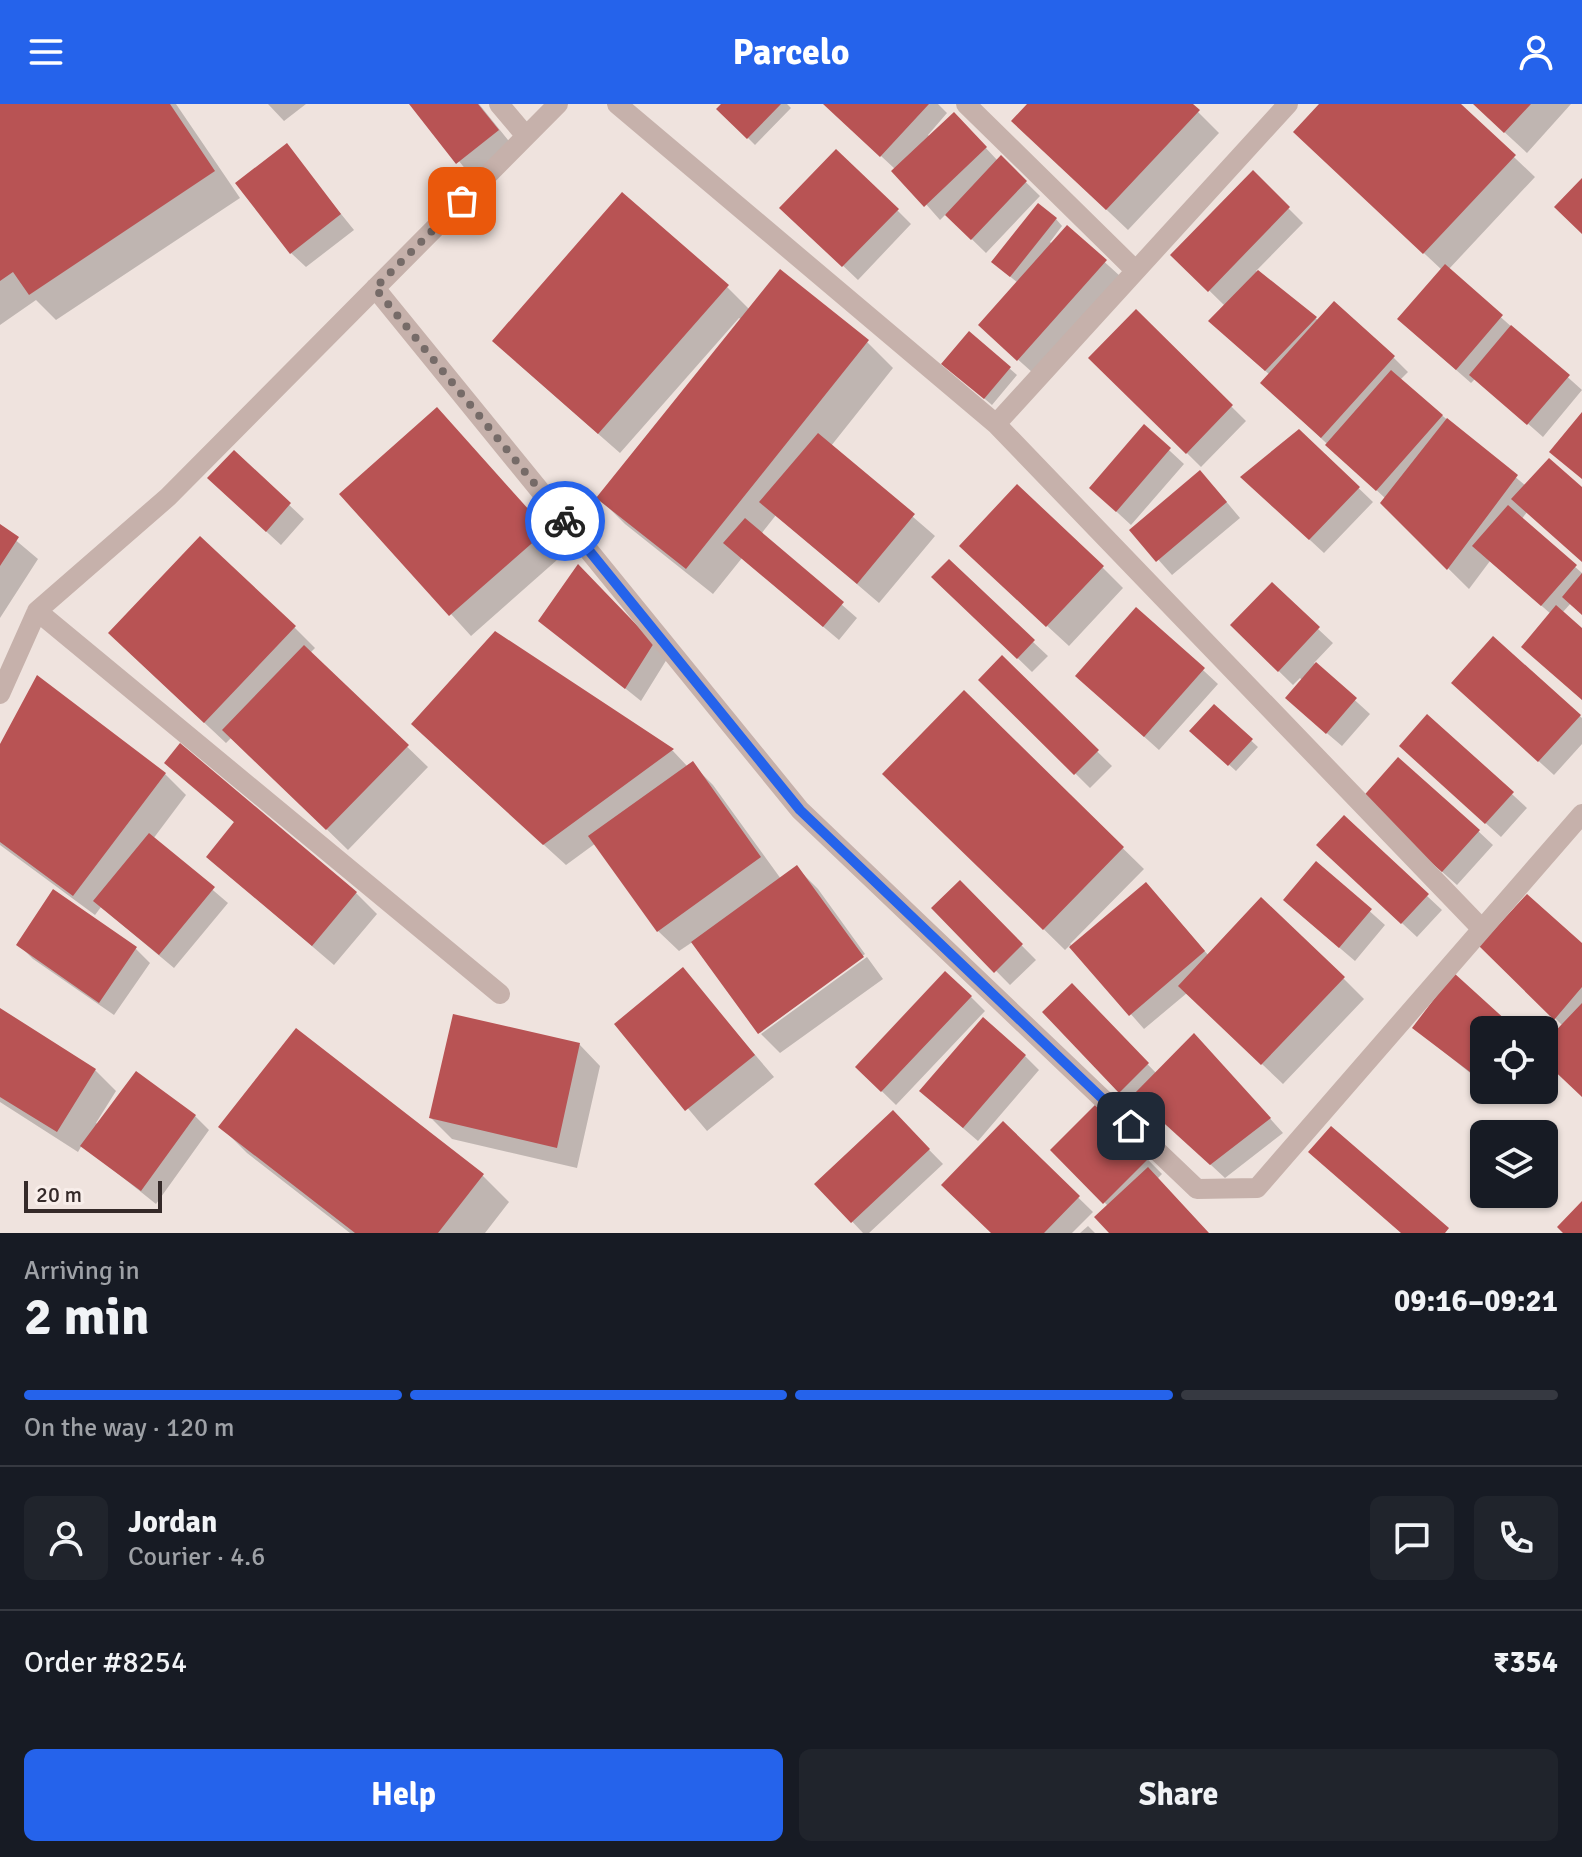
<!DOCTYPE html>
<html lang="en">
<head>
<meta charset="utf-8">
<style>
	:root { --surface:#171b24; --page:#20242c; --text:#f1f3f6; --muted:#9ea1a6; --line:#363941; --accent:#2563eb }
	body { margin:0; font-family:Signika,sans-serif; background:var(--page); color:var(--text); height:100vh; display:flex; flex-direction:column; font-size:30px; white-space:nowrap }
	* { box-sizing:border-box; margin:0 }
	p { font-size:26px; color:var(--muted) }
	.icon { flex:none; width:44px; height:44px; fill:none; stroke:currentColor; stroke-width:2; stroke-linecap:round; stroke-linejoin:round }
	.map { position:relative; height:1129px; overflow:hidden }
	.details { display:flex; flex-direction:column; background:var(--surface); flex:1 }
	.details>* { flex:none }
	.tools { position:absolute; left:1470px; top:912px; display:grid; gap:16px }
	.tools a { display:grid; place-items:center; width:88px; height:88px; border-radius:12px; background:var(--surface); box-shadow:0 2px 6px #0004; font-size:40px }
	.scale { position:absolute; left:24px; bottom:20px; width:138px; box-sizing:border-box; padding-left:8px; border:4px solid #352a29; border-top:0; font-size:22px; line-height:28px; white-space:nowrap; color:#352a29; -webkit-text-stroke:6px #f8eeea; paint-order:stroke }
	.pin { position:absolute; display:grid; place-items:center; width:68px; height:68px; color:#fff; margin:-34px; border-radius:16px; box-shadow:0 4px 12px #0006 }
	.courier { position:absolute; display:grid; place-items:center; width:80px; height:80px; margin:-40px; border:6px solid #2563eb; border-radius:50%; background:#fff; color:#222; box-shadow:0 2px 10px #0007 }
	.overview em { font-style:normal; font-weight:800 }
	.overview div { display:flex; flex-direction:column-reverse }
	.overview { display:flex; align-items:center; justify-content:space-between; height:136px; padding:0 24px }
	h1 { font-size:52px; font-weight:800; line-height:60px }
	.bar { display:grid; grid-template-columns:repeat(4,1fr); gap:12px 8px; align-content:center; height:96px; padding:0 24px }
	.bar i { height:10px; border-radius:6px; background:var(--line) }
	.bar .selected { background:var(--accent) }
	.bar p { grid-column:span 4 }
	.line { display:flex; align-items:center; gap:20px; padding:0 24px; border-top:2px solid var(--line) }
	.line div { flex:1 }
	.round { display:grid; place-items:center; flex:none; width:84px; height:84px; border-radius:12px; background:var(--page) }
	.button { display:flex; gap:16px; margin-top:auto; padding:16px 24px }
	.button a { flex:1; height:92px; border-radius:12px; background:var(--accent); color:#fff; font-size:32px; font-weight:800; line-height:92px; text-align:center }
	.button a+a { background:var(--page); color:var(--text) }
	header { display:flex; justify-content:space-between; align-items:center; height:104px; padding:0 24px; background:var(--accent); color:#fff; font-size:36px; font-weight:800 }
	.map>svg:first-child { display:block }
	.shadow { fill:#0003 }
	.building { fill:#b85354 }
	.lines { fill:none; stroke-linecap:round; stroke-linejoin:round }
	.minor { stroke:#c6b1ab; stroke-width:20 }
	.done { stroke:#766b68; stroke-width:8; stroke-dasharray:0 14.4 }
	.route { stroke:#2563eb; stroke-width:10 }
</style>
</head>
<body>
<header><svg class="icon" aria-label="menu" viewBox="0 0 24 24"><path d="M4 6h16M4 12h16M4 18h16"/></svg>Parcelo<svg class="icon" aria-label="person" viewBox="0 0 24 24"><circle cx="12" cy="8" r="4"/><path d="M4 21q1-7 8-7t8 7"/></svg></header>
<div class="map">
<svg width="1582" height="1129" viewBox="0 0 1582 1129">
	<rect width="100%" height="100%" fill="#efe3de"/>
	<path class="shadow" d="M 0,0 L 176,0 L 240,94 L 56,216 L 36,196 L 0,221 Z
		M 268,0 L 306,0 L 284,17 Z
		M 412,0 L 479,0 L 512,41 L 472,73 Z
		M 724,0 L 787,0 L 791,4 L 755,41 L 719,5 Z
		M 825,0 L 938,0 L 947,9 L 928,31 L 930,33 L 968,25 L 998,57 L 1001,54 L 1040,92 L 986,149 L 946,110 L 940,116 L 895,65 Z
		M 1030,0 L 1190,0 L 1219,29 L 1128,126 L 1035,38 Z
		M 1322,0 L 1458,0 L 1535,73 L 1448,166 L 1582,286 L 1543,333 L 1476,274 L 1471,279 L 1414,229 L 1442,166 L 1317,49 Z
		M 1474,0 L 1571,0 L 1527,49 Z
		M 286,42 L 354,126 L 306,163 L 291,149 Z
		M 1253,69 L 1303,119 L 1256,167 L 1319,217 L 1393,253 L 1408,268 L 1400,276 L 1526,382 L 1582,386 L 1582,457 L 1527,408 L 1521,416 L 1582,469 L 1582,510 L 1571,499 L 1562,509 L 1582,526 L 1582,595 L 1551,510 L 1490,457 L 1469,485 L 1382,399 L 1386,395 L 1277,293 L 1270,271 L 1225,231 L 1225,202 L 1173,151 Z
		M 897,106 L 911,120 L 858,176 L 797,118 Z
		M 1056,115 L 1062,122 L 1050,138 L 1052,140 L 1067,124 L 1120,172 L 1033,269 L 995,235 L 1018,179 L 1001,165 Z
		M 727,183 L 750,206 L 867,238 L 893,264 L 831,342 L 935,432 L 879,499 L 776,411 L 761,430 L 857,514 L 839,536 L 742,454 L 713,490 L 625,420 L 599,394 L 742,216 L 739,214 L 620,349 L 516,258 Z
		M 1136,208 L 1246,317 L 1201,363 L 1091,254 Z
		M 970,230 L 1017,271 L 992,301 L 951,266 Z
		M 437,306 L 566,448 L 471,532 L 342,390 Z
		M 1144,323 L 1184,360 L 1131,421 L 1106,398 Z
		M 1299,327 L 1373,398 L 1324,449 L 1257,387 Z
		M 234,349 L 304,415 L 281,441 L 224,389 Z
		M 1214,383 L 1240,414 L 1172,471 L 1132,426 Z
		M 0,423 L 38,455 L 0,514 Z
		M 578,463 L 667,555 L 641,597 L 541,517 Z
		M 983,463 L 1102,463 L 1123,484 L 1069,542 Z
		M 934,473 L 1033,538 L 1048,552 L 1032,568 Z
		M 1137,505 L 1218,580 L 1159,646 L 1092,586 Z
		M 1232,521 L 1318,525 L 1333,539 L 1314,559 L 1370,610 L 1342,642 L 1302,608 L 1302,576 L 1300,574 L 1293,581 Z
		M 294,523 L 315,544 L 310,549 L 428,663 L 348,746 L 232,633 L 226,639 L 131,550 Z
		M 496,530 L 673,647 L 688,663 L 692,660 L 713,681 L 781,775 L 797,764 L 818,785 L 865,850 L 760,929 L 694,837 L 679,847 L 658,827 L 596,739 L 566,761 L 434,641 Z
		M 1494,535 L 1582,614 L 1582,640 L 1554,671 L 1468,593 Z
		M 1002,554 L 1112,662 L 1090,684 L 981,576 Z
		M 38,574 L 165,670 L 186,691 L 153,735 L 228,799 L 174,864 L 101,803 L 95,811 L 0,741 L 0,644 Z
		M 964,589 L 1144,765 L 1070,840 L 1073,843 L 1160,795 L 1209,852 L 1343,874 L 1364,895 L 1283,980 L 1187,889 L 1144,925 L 1070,841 L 1065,846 L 885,670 Z
		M 1215,603 L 1258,643 L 1236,667 L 1192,627 Z
		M 1427,612 L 1527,704 L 1501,733 L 1416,656 Z
		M 167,658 L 356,789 L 377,810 L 334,861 L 208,753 L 236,720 Z
		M 1377,710 L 1478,727 L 1493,741 L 1457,781 Z
		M 1333,755 L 1427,792 L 1442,806 L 1417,833 Z
		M 1316,759 L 1385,821 L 1355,857 L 1300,810 Z
		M 960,779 L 1036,856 L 1010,881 L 934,804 Z
		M 54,788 L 136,845 L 150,859 L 114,911 L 33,855 L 18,840 Z
		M 1582,841 L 1582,991 L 1544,954 L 1544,942 L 1563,922 L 1482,842 Z
		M 867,853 L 883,875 L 780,949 L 761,930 Z
		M 683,866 L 774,973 L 707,1027 L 617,920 Z
		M 1072,882 L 1157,970 L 1208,946 L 1283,1029 L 1225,1074 L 1141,996 L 1134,1002 L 1045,908 Z
		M 971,893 L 985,907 L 896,1001 L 857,963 Z
		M 0,907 L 95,966 L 116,987 L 96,1019 L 99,1021 L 195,1012 L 209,1026 L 156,1100 L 82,1041 L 78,1048 L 0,998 Z
		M 1506,919 L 1513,926 L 1484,926 L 1484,980 L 1414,924 Z
		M 296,927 L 483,1072 L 509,1098 L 485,1129 L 350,1129 L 247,1049 L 221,1023 Z
		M 579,940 L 600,962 L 577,1064 L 452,1035 L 431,1014 Z
		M 1025,952 L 1039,966 L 978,1037 L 936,1001 Z
		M 1096,1003 L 1162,1070 L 1157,1075 L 1207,1129 L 1112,1129 L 1108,1102 L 1053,1046 Z
		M 893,1009 L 943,1060 L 869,1129 L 863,1129 L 817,1080 Z
		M 1003,1020 L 1093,1108 L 1072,1129 L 993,1129 Z
		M 1088,1122 L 1095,1129 L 1080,1129 Z"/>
	<path class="building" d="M 0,0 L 170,0 L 215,67 L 29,191 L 13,168 L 0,177 Z
		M 409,0 L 478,0 L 499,26 L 456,60 Z
		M 721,0 L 781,0 L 747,35 L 716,5 Z
		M 823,0 L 929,0 L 880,53 Z
		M 1027,0 L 1193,0 L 1200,6 L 1106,106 L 1011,17 Z
		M 1319,0 L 1461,0 L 1516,51 L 1423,150 L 1293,28 Z
		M 1473,0 L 1531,0 L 1504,29 Z
		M 954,8 L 987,43 L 924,103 L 891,67 Z
		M 287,39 L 341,110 L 290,150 L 235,79 Z
		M 836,45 L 899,105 L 842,163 L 779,104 Z
		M 1001,51 L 1027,77 L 971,136 L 945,111 Z
		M 1253,66 L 1290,103 L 1208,188 L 1170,151 Z
		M 1582,74 L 1582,130 L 1554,103 Z
		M 622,88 L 729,181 L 598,330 L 492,237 Z
		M 1038,99 L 1057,114 L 1010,173 L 991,158 Z
		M 1067,121 L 1107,156 L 1017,257 L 978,221 Z
		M 1445,160 L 1503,211 L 1456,266 L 1397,215 Z
		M 780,165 L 869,236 L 686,465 L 596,394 Z
		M 1258,166 L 1317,213 L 1265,267 L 1208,217 Z
		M 1334,197 L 1395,252 L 1321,334 L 1260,279 Z
		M 1136,205 L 1233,301 L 1186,350 L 1088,254 Z
		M 1511,221 L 1570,271 L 1527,321 L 1469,271 Z
		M 969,227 L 1011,263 L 984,295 L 941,260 Z
		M 1391,266 L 1443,311 L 1376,387 L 1325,341 Z
		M 437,303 L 547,426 L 449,512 L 339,390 Z
		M 1582,308 L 1582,375 L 1549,348 Z
		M 1447,314 L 1518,371 L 1447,466 L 1380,399 Z
		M 1144,320 L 1171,344 L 1116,408 L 1089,384 Z
		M 1299,325 L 1360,383 L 1309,436 L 1240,373 Z
		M 818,329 L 915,410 L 857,480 L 759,398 Z
		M 234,346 L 291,399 L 266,428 L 207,374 Z
		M 1549,354 L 1582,383 L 1582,458 L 1511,395 Z
		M 1200,366 L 1227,398 L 1156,458 L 1129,426 Z
		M 1017,380 L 1104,462 L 1046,523 L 959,442 Z
		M 1508,401 L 1577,461 L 1541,502 L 1472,442 Z
		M 745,414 L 844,498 L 823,523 L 723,439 Z
		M 0,420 L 19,433 L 0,462 Z
		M 200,432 L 296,522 L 204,619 L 108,529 Z
		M 949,455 L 1035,536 L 1017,555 L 931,473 Z
		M 578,460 L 654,539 L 625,585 L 538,517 Z
		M 1582,469 L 1582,511 L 1562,493 Z
		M 1272,478 L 1320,523 L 1278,568 L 1230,521 Z
		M 1556,501 L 1582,524 L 1582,596 L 1521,543 Z
		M 1136,503 L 1205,564 L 1144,633 L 1075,572 Z
		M 495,527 L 674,645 L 543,741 L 411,620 Z
		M 1493,532 L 1581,611 L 1538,658 L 1451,579 Z
		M 304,541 L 409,641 L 326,726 L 222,626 Z
		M 1002,551 L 1099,646 L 1074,671 L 978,576 Z
		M 1316,558 L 1357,594 L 1326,630 L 1285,594 Z
		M 37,571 L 166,669 L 73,792 L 0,738 L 0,640 Z
		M 964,586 L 1124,743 L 1043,826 L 882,670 Z
		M 1214,600 L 1253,635 L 1228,662 L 1189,627 Z
		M 1427,610 L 1514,688 L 1485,720 L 1399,642 Z
		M 180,639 L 357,788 L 312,842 L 206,753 L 234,718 L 164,659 Z
		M 1398,653 L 1480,726 L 1442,768 L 1360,696 Z
		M 693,657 L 761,753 L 657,828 L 588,732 Z
		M 1344,711 L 1429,790 L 1401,820 L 1316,741 Z
		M 149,729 L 215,783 L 159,851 L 93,797 Z
		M 1316,757 L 1372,805 L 1339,844 L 1283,796 Z
		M 797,761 L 864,853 L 758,930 L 691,838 Z
		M 960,776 L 1023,840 L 994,869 L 931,804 Z
		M 1146,778 L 1205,847 L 1129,912 L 1069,843 Z
		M 53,785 L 137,843 L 99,899 L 16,841 Z
		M 1527,790 L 1582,839 L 1582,883 L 1554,916 L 1479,842 Z
		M 1261,793 L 1345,873 L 1261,961 L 1178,882 Z
		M 683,863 L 755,951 L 685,1007 L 614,920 Z
		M 945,867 L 972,892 L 881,988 L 855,963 Z
		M 1454,869 L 1508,918 L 1502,926 L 1484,926 L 1484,950 L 1470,968 L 1412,924 Z
		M 1072,879 L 1149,959 L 1119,989 L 1042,908 Z
		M 1582,899 L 1582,993 L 1544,957 L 1544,939 Z
		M 0,904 L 96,965 L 57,1028 L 0,993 Z
		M 453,910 L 580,939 L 557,1044 L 429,1014 Z
		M 983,913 L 1026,951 L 963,1024 L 919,987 Z
		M 296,924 L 484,1070 L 438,1129 L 355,1129 L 218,1023 Z
		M 1194,929 L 1271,1014 L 1210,1061 L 1133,991 Z
		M 136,967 L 196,1011 L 141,1087 L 80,1042 Z
		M 1096,1000 L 1149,1054 L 1103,1100 L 1050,1046 Z
		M 893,1006 L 930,1045 L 851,1119 L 814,1080 Z
		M 1003,1017 L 1080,1092 L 1044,1129 L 991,1129 L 941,1081 Z
		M 1331,1022 L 1449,1124 L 1445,1129 L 1401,1129 L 1308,1048 Z
		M 1148,1063 L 1209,1129 L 1109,1129 L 1094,1113 Z
		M 1582,1097 L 1582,1129 L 1563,1129 L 1557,1123 Z"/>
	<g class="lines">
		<path class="minor" d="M 499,0 L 526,32
			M 617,0 L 996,320 L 1481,824
			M 966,0 L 1134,165
			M 375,184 L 800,706 L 1197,1085 L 1257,1084 L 1582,710
			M 996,320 L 1288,0
			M 37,507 L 500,890
			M 0,590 L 37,507 L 168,393 L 558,0"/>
	</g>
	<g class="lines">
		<path class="done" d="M 462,97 L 375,184 L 565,417"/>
		<path class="route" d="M 565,417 L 800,706 L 1131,1022"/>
	</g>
</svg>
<div class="tools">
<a><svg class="icon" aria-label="locate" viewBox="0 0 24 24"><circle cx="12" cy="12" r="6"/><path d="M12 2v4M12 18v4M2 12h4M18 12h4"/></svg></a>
<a><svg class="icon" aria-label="layers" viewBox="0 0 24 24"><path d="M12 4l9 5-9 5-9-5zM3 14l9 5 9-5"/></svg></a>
</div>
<div class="scale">20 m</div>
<div class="pin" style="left:462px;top:97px;background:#ea580c"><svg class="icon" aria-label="bag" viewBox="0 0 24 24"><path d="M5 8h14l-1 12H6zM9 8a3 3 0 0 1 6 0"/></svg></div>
<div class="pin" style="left:1131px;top:1022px;background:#1f2937"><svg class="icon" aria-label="home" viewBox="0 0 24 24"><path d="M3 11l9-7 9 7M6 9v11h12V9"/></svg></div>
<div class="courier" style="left:565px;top:417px"><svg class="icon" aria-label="bike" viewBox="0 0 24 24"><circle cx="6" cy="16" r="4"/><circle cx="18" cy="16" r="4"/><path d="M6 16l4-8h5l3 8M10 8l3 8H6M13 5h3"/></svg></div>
</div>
<section class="details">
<div class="overview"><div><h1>2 min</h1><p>Arriving in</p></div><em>09:16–09:21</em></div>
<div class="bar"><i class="selected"></i><i class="selected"></i><i class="selected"></i><i></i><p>On the way · 120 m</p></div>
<div class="line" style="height:144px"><a class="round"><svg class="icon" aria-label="person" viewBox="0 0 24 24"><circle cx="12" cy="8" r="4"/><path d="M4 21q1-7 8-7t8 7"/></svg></a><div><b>Jordan</b><p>Courier · 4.6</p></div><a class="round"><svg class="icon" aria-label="chat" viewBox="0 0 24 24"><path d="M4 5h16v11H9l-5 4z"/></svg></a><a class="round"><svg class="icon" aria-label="phone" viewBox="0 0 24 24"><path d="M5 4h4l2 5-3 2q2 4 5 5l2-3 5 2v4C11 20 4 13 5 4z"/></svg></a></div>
<div class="line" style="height:104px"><div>Order #8254</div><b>₹354</b></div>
<div class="button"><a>Help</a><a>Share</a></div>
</section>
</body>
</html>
